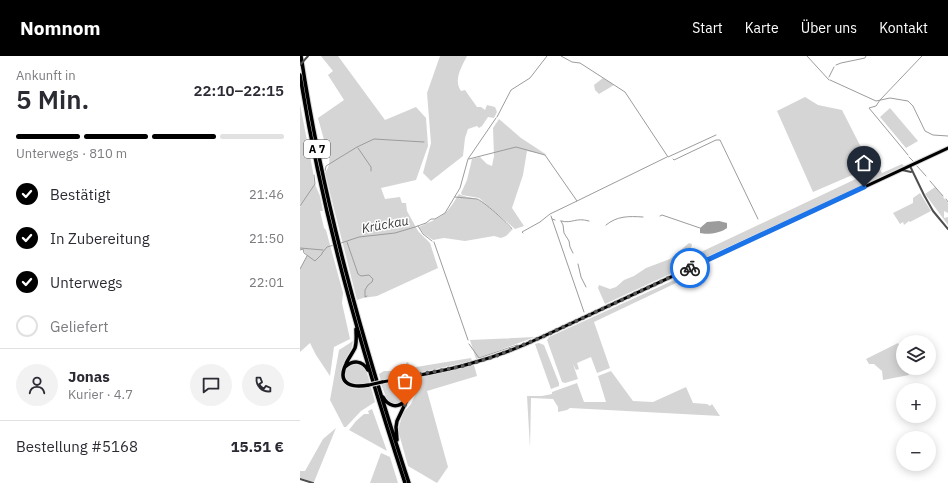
<!DOCTYPE html>
<html lang="de">
<head>
<meta charset="utf-8">
<style>
	:root { --surface:#fff; --page:#f2f2f3; --text:#2b2b33; --muted:#7c7c81; --line:#e1e1e2; --accent:#000 }
	body { margin:0; font-family:"IBM Plex Sans",sans-serif; background:var(--page); color:var(--text); height:100vh; display:flex; flex-direction:column; font-size:15px; white-space:nowrap }
	* { box-sizing:border-box; margin:0 }
	p { font-size:13px; color:var(--muted) }
	.icon { flex:none; width:22px; height:22px; fill:none; stroke:currentColor; stroke-width:2; stroke-linecap:round; stroke-linejoin:round }
	.map { position:relative; flex:1; overflow:hidden }
	.side { display:flex; flex-direction:column; background:var(--surface); width:300px }
	.side>* { flex:none }
	.tools { position:absolute; left:596px; top:279px; display:grid; gap:8px }
	.tools a { display:grid; place-items:center; width:40px; height:40px; border-radius:50%; background:var(--surface); box-shadow:0 2px 10px #0003; font-size:20px }
	.pin { position:absolute; display:grid; place-items:center; width:34px; height:34px; color:#fff; margin:-41px -17px; border-radius:50% 50% 50% 0; rotate:-45deg; box-shadow:0 0 4px #0007 }
	.pin .icon { rotate:45deg }
	.courier { position:absolute; display:grid; place-items:center; width:40px; height:40px; margin:-20px; border:3px solid #1a73e8; border-radius:50%; background:#fff; color:#222; box-shadow:0 1px 5px #0007 }
	.summary em { font-style:normal; font-weight:600 }
	.summary div { display:flex; flex-direction:column-reverse }
	.summary { display:flex; align-items:center; justify-content:space-between; height:68px; padding:0 16px }
	h1 { font-size:26px; font-weight:600; line-height:30px }
	.bar { display:grid; grid-template-columns:repeat(4,1fr); gap:6px 4px; align-content:center; height:48px; padding:0 16px }
	.bar i { height:5px; border-radius:3px; background:var(--line) }
	.bar .active { background:var(--accent) }
	.bar p { grid-column:span 4 }
	.line { display:flex; align-items:center; gap:10px; padding:0 16px; border-top:1px solid var(--line) }
	.line div { flex:1 }
	.round { display:grid; place-items:center; flex:none; width:42px; height:42px; border-radius:21px; background:var(--page) }
	ol { padding:0 16px; list-style:none }
	li { display:flex; align-items:center; gap:12px; height:44px }
	li p { margin-inline-start:auto }
	li .icon { padding:4px; border-radius:50%; background:var(--accent); color:#fff; stroke-width:4 }
	li:last-child { color:var(--muted) }
	li i { width:22px; height:22px; border:2px solid var(--line); border-radius:50% }
	header { display:flex; align-items:center; gap:24px; box-sizing:border-box; height:56px; padding:0 20px; background:var(--accent); color:#fff }
	header strong { font-size:19px }
	nav { display:flex; gap:22px; margin-inline-start:auto; font-size:14px }
	main { display:flex; flex:1; min-height:0 }
	.map>svg:first-child { display:block }
	.green { fill:#d5d5d5 }
	.water { fill:#9c9c9c }
	.lines { fill:none; stroke-linecap:round; stroke-linejoin:round }
	.stream { stroke:#9c9c9c; stroke-width:1 }
	.major-casing { stroke:#dbdbdb; stroke-width:5 }
	.highway-casing { stroke:#dbdbdb; stroke-width:5.5 }
	.minor { stroke:#4e4e4e; stroke-width:2 }
	.major { stroke:#000; stroke-width:3 }
	.highway { stroke:#000; stroke-width:3.5 }
	.major-bridge-casing { stroke:#dbdbdb; stroke-width:5; stroke-linecap:butt }
	.minor-bridge { stroke:#4e4e4e; stroke-width:2 }
	.major-bridge { stroke:#000; stroke-width:3 }
	.done { stroke:#595959; stroke-width:4; stroke-dasharray:0 7.2 }
	.route { stroke:#1a73e8; stroke-width:5 }
	.labels { text-anchor:middle; stroke-width:3; stroke-linejoin:round; paint-order:stroke }
	.shield { fill:#fff; stroke:#4c4c4c; stroke-width:1 }
	.shield-label { font-size:11px; font-weight:bold; fill:#000 }
	.water-label { font-size:13px; font-style:italic; fill:#3d3d3d; stroke:#fff }
</style>
</head>
<body>
<header>
<strong>Nomnom</strong>
<nav><a>Start</a><a>Karte</a><a>Über uns</a><a>Kontakt</a></nav>
</header>
<main>
<section class="side">
<div class="summary"><div><h1>5 Min.</h1><p>Ankunft in</p></div><em>22:10–22:15</em></div>
<div class="bar"><i class="active"></i><i class="active"></i><i class="active"></i><i></i><p>Unterwegs · 810 m</p></div>
<ol>
<li><svg class="icon" aria-label="check" viewBox="0 0 24 24"><path d="M5 12l5 5 9-10"/></svg>Bestätigt<p>21:46</p></li>
<li><svg class="icon" aria-label="check" viewBox="0 0 24 24"><path d="M5 12l5 5 9-10"/></svg>In Zubereitung<p>21:50</p></li>
<li><svg class="icon" aria-label="check" viewBox="0 0 24 24"><path d="M5 12l5 5 9-10"/></svg>Unterwegs<p>22:01</p></li>
<li><i></i>Geliefert</li>
</ol>
<div class="line" style="height:72px"><a class="round"><svg class="icon" aria-label="person" viewBox="0 0 24 24"><circle cx="12" cy="8" r="4"/><path d="M4 21q1-7 8-7t8 7"/></svg></a><div><b>Jonas</b><p>Kurier · 4.7</p></div><a class="round"><svg class="icon" aria-label="chat" viewBox="0 0 24 24"><path d="M4 5h16v11H9l-5 4z"/></svg></a><a class="round"><svg class="icon" aria-label="phone" viewBox="0 0 24 24"><path d="M5 4h4l2 5-3 2q2 4 5 5l2-3 5 2v4C11 20 4 13 5 4z"/></svg></a></div>
<div class="line" style="height:52px"><div>Bestellung #5168</div><b>15.51 €</b></div>
</section>
<div class="map">
<svg width="648" height="427" viewBox="0 0 648 427">
	<rect width="100%" height="100%" fill="#fff"/>
	<path class="green" d="M 21,0 L 38,0 L 85,64 L 116,51 L 126,62 L 128,90 L 116,124 L 81,132 L 85,143 L 100,141 L 102,147 L 106,147 L 107,155 L 118,175 L 130,187 L 138,212 L 77,240 L 63,242 L 57,244 L 25,117 C 34,103 27,98 24,84 C 22,77 20,69 18,62 L 44,44 L 28,19 L 33,15 Z
		M 140,0 L 167,0 C 162,10 153,24 161,35 L 165,34 L 177,51 L 181,51 L 185,54 L 187,49 L 195,51 L 197,56 L 194,62 L 188,61 L 182,70 L 179,72 L 177,70 L 168,73 L 165,82 L 163,100 L 131,125 L 123,117 L 131,87 L 127,37 Z
		M 303,22 L 314,29 L 299,38 L 295,34 L 294,29 Z
		M 505,41 L 518,49 L 542,54 L 571,111 L 513,136 L 477,55 Z
		M 0,48 L 13,116 L 14,126 L 20,140 L 23,155 L 20,155 L 24,172 L 26,174 L 43,237 L 42,247 L 50,283 L 34,291 L 30,320 L 16,299 L 10,287 L 0,296 L 0,213 L 7,200 L 3,193 L 0,193 L 0,151 L 1,150 L 0,146 Z
		M 590,52 L 618,85 L 606,92 L 580,61 Z
		M 199,63 L 221,82 L 247,99 L 227,95 L 223,119 L 212,152 L 224,170 L 215,173 L 179,142 L 162,139 L 161,137 L 167,124 L 172,103 L 180,101 L 187,108 L 192,110 L 194,100 L 193,72 Z
		M 602,108 L 604,110 L 305,248 L 298,232 L 299,229 L 310,233 L 316,231 L 324,224 L 334,220 L 346,212 L 370,203 L 389,187 L 392,188 L 391,193 L 384,204 L 577,113 L 579,112 L 582,117 Z
		M 635,131 L 648,147 L 648,157 L 644,155 L 644,162 L 648,161 L 648,169 L 625,138 Z
		M 620,137 L 631,155 L 610,166 L 609,165 L 604,169 L 603,166 L 600,168 L 593,157 L 613,147 L 613,142 Z
		M 159,138 C 164,141 170,141 177,143 C 186,146 206,166 212,174 L 206,180 L 201,182 L 194,180 L 165,185 L 144,182 L 133,184 L 124,178 L 119,171 C 127,167 140,162 145,157 C 151,152 155,144 159,138 Z
		M 394,215 L 395,218 L 294,266 L 310,312 L 297,317 L 291,301 L 277,307 L 279,313 L 276,314 L 273,308 L 278,323 L 265,327 L 262,326 L 247,284 L 249,281 Z
		M 235,281 L 176,303 L 170,284 Z
		M 53,285 C 51,298 47,301 42,311 C 39,320 43,329 52,332 C 57,334 65,331 71,331 L 75,346 L 61,355 L 46,371 L 44,371 L 30,344 L 39,294 Z
		M 239,287 L 244,289 L 259,327 L 259,330 L 251,333 L 235,288 Z
		M 598,287 L 603,295 L 603,312 L 606,312 L 609,319 L 583,324 L 582,315 L 574,308 L 569,308 L 566,303 Z
		M 171,302 L 172,305 L 81,325 L 79,318 L 84,315 L 106,315 L 106,307 L 108,306 L 110,312 Z
		M 50,307 L 59,307 L 66,314 L 70,327 L 60,329 L 48,327 C 43,319 43,314 50,307 Z
		M 174,309 L 177,320 L 127,335 L 148,411 L 137,427 L 108,410 L 98,374 L 103,357 L 111,348 L 116,337 C 112,335 108,328 109,323 Z
		M 311,315 L 333,345 L 353,346 L 386,331 L 393,347 L 407,348 L 410,350 L 412,348 L 420,360 L 270,352 L 267,354 L 258,356 L 258,351 L 253,343 L 231,342 L 230,392 L 227,340 L 242,340 L 252,338 L 252,336 L 277,327 L 284,346 L 306,346 L 298,320 Z
		M 93,326 L 102,326 C 106,330 109,339 105,344 C 103,346 99,348 97,350 L 88,346 L 81,328 Z
		M 72,353 L 87,395 L 49,374 L 56,365 L 64,358 L 69,358 L 68,355 Z
		M 36,372 L 14,426 L 0,422 L 0,415 L 5,415 L 23,383 Z
		M 81,397 L 90,401 L 98,427 L 70,427 Z"/>
	<path class="water" d="M 419,165 L 427,167 L 427,172 C 421,177 407,179 400,177 L 400,172 L 407,166 Z"/>
	<g class="lines">
		<path class="stream" d="M 261,0 L 272,6 L 280,7 L 325,36 L 368,101 L 416,79
			M 507,0 L 529,24
			M 536,9 L 541,7 L 565,2 L 566,0
			M 529,21 L 534,11
			M 530,24 L 576,45 L 590,42 L 608,45 L 613,50 L 625,75 L 633,79 L 648,80
			M 197,61 L 211,34 L 230,22 L 247,0
			M 58,92 L 71,111 L 71,115
			M 608,99 L 569,52 L 576,50 L 580,44 L 622,0
			M 609,101 L 613,105
			M 169,103 L 216,91 L 245,99 L 277,145 L 250,158 L 240,166 L 222,176 L 223,177
			M 373,103 L 374,104 L 416,84 L 420,84 L 458,163
			M 617,110 L 626,120
			M 25,115 L 26,110 L 57,91 L 74,83 L 124,86
			M 630,125 L 643,140
			M 155,141 C 162,142 170,142 177,143 C 182,144 209,168 212,173
			M 646,143 L 648,146
			M 277,145 L 367,101
			M 0,150 L 15,128 L 14,119
			M 251,160 L 252,163 L 255,164
			M 360,160 L 362,159 L 400,172
			M 252,163 L 284,256
			M 261,165 L 263,169 L 264,177 L 269,185 L 270,191 L 273,197
			M 261,165 C 273,168 275,161 289,165
			M 306,169 C 317,160 328,160 343,161
			M 118,170 L 123,178 L 132,185
			M 47,186 L 58,218 L 61,220 L 69,219 L 73,223 L 72,226 L 68,229 L 65,234 L 65,241 L 67,240
			M 134,186 L 168,284
			M 41,187 L 59,181 L 95,177 L 115,171 L 126,167 L 131,163 L 135,163 L 145,157 L 160,132 L 168,103 L 196,62
			M 0,192 L 23,194
			M 0,194 L 3,193 L 4,197 L 15,205 L 22,198 L 22,197 L 27,191 L 34,189
			M 278,208 L 281,221 L 286,231
			M 0,213 L 7,200
			M 169,288 L 179,302 L 217,289"/>
		<g class="major-casing">
			<path id="major" d="M 82,326 C 112,320 143,316 172,307 C 197,300 221,291 244,280 L 648,92"/>
		</g>
		<g class="highway-casing">
			<path id="highway" d="M 1,0 C 23,146 63,287 109,427
				M 0,19 C 22,158 61,293 105,427
				M 56,273 C 56,280 57,286 55,292 C 52,298 48,303 46,308 C 36,329 53,332 69,329
				M 45,311 C 53,304 62,304 68,314
				M 96,323 L 105,327
				M 83,341 C 88,350 97,353 105,345
				M 97,384 L 96,371 L 97,365 L 106,346 L 108,340 L 107,321"/>
		</g>
		<path class="minor" d="M 610,110 L 624,139 L 633,155 L 648,173
			M 602,114 L 611,116
			M 0,423 L 13,427"/>
		<use href="#major" class="major"/>
		<use href="#highway" class="highway"/>
		<g class="major-bridge-casing">
			<path id="major-bridge" d="M 69,329 L 82,326"/>
		</g>
		<path class="minor-bridge" d="M 0,9 L 8,0"/>
		<use href="#major-bridge" class="major-bridge"/>
	</g>
	<g class="lines">
		<path class="done" d="M 105,349 L 108,339 L 106,321 L 163,310 L 196,300 L 242,281 L 390,212"/>
		<path class="route" d="M 390,212 L 564,131"/>
	</g>
	<g class="labels">
		<rect class="shield" x="4" y="84" width="26" height="18" rx="3"/>
		<g class="shield-label">
			<text x="17" y="97">A 7</text>
		</g>
		<g class="water-label">
			<text transform="translate(85 168) rotate(-10)" y="5">Krückau</text>
		</g>
	</g>
</svg>
<div class="tools">
<a><svg class="icon" aria-label="layers" viewBox="0 0 24 24"><path d="M12 4l9 5-9 5-9-5zM3 14l9 5 9-5"/></svg></a>
<a>+</a>
<a>−</a>
</div>
<div class="pin" style="left:105px;top:349px;background:#ea580c"><svg class="icon" aria-label="bag" viewBox="0 0 24 24"><path d="M5 8h14l-1 12H6zM9 8a3 3 0 0 1 6 0"/></svg></div>
<div class="pin" style="left:564px;top:131px;background:#1f2937"><svg class="icon" aria-label="home" viewBox="0 0 24 24"><path d="M3 11l9-7 9 7M6 9v11h12V9"/></svg></div>
<div class="courier" style="left:390px;top:212px"><svg class="icon" aria-label="bike" viewBox="0 0 24 24"><circle cx="6" cy="16" r="4"/><circle cx="18" cy="16" r="4"/><path d="M6 16l4-8h5l3 8M10 8l3 8H6M13 5h3"/></svg></div>
</div>
</main>
</body>
</html>
